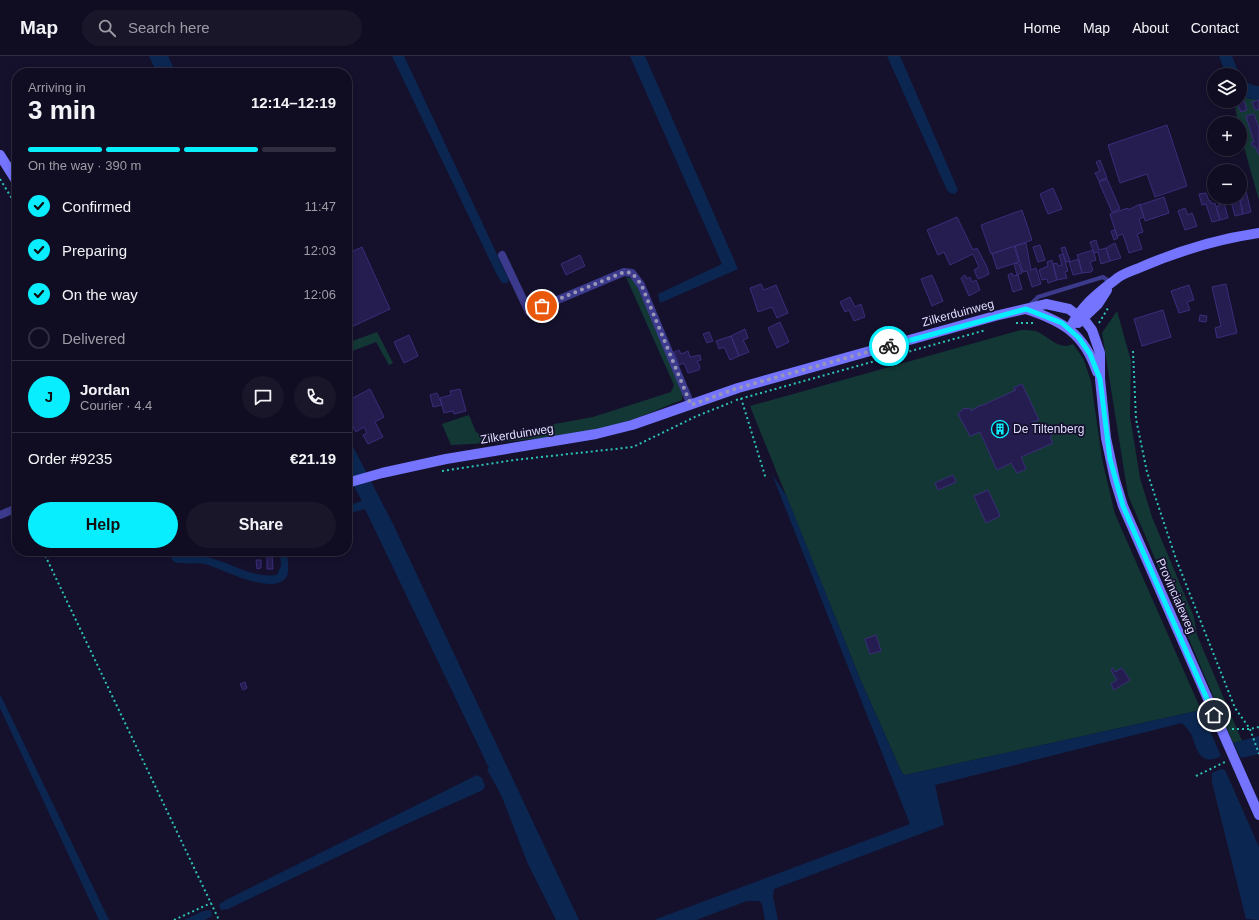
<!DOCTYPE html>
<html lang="en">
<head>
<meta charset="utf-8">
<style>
	:root { --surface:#100d22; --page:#19162a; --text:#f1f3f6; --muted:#9c9ca5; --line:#302d40; --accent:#09eeff }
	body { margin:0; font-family:Helvetica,sans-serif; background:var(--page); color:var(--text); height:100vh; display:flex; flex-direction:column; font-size:15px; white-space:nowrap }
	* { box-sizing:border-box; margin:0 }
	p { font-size:13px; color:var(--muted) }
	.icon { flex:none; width:22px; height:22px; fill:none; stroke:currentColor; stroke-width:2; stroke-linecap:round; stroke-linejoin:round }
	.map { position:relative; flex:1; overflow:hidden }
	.panel { position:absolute; left:12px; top:12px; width:340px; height:488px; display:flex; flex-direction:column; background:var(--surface); border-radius:16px; box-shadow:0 2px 6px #0003,0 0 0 1px var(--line) }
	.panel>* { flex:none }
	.buttons { position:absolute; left:1207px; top:12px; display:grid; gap:8px }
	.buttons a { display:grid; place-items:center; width:40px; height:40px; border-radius:50%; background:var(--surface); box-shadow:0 2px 6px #0003,0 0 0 1px var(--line); font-size:20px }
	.pin { position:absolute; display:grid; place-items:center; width:34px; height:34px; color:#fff; margin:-17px; border:2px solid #fff; border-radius:50%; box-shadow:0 1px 4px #0007 }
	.courier { position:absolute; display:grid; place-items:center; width:40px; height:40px; margin:-20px; border:3px solid #09eeff; border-radius:50%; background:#fff; color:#222; box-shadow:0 1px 5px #0007 }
	.overview em { font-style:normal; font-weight:700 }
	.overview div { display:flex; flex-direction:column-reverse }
	.overview { display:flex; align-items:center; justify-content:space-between; height:68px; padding:0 16px }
	h1 { font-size:26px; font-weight:700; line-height:30px }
	.bar { display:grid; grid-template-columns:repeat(4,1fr); gap:6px 4px; align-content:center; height:48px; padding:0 16px }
	.bar i { height:5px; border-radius:3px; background:var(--line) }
	.bar .on { background:var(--accent) }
	.bar p { grid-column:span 4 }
	.line { display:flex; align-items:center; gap:10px; padding:0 16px; border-top:1px solid var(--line) }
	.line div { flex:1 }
	.round { display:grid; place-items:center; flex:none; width:42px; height:42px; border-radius:21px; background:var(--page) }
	ol { padding:0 16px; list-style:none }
	li { display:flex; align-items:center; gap:12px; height:44px }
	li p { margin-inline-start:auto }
	li .icon { padding:4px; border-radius:50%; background:var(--accent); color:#111; stroke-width:4 }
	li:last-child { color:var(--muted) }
	li i { width:22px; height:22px; border:2px solid var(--line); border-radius:50% }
	.button { display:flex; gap:8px; margin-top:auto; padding:8px 16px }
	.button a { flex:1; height:46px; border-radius:24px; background:var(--accent); color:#111; font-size:16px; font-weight:700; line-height:46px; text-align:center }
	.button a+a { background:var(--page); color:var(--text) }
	header { display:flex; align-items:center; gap:24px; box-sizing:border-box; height:56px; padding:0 20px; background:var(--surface); border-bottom:1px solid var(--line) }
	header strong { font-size:19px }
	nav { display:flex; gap:22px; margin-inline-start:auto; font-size:14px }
	.search { width:280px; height:36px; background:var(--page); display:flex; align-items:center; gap:10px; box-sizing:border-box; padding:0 14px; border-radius:22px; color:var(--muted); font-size:15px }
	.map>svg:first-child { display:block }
	.green { fill:#133735 }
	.water { fill:#0b2751 }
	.building { fill:#251c4f; stroke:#3a2d7b }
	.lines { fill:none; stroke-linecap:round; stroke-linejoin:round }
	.path { stroke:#2cc3b5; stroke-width:2; stroke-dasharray:2 3; stroke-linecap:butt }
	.lane { stroke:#3b3a8d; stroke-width:4 }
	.street { stroke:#3b3a8d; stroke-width:8 }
	.secondary { stroke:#7474ff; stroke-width:10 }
	.done { stroke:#9896b6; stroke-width:4; stroke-dasharray:0 7.2 }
	.route { stroke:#09eeff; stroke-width:5 }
	.labels { text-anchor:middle; stroke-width:3.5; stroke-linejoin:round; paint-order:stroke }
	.street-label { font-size:12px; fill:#dfddff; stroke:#15112d }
	.poi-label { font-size:12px; fill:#dfddff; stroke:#15112d; text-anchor:start }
</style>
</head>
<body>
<header>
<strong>Map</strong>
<div class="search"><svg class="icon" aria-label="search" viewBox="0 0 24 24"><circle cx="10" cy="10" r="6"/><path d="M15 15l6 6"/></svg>Search here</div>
<nav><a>Home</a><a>Map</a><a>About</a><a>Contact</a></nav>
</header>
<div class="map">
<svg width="1259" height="864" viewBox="0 0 1259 864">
	<rect width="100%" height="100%" fill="#15112d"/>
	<path class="green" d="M 1240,41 L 1259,44 L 1259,144 L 1240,77 L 1240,67 L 1238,67 L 1234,45 L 1240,45 Z
		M 626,221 L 635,224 L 683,336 L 682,344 C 663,351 644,360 625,366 C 569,382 509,386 451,389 L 442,368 L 469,359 L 476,376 L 484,381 L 593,361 L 671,336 L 674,329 Z
		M 1117,255 L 1131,305 L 1130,360 L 1140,422 L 1152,461 L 1194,561 L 1197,579 L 1242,685 L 1233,687 L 1128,439 L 1102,277 Z
		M 1021,274 C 1028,274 1035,274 1040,277 C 1051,283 1060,294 1073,288 L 1083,302 L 1091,325 L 1102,403 L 1115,458 L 1201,654 L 905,719 L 902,717 L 861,625 L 750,350 Z
		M 377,276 L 393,307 L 389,309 L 376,286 L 347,297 L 347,287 Z"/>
	<path class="water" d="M 149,0 L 168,0 L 176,17 L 157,17 Z
		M 392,0 L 404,0 L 509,224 L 507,227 L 502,227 L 496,217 Z
		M 630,0 L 645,0 L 738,213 L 660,247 L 658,238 L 722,208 Z
		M 887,0 L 900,0 L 958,134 L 955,138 L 950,137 L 947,134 Z
		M 1219,0 L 1232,0 C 1238,14 1241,29 1259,30 L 1259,44 L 1240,41 L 1240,19 L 1226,19 Z
		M 347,379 L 394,470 L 579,864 L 556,864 L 528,808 L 502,741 L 487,713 L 489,712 L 365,453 L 347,458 L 347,450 L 362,445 L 347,417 Z
		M 772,418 L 787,441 L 861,625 L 902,717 L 905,719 L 1201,654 L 1221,700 C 1201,711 1197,694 1192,680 C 1190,675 1186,671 1182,667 L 935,729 L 944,769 L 774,833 L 773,841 L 778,864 L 765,864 L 762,848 L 759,845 L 747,845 L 696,864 L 654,864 L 910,768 Z
		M 166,495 C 173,495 174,497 180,499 C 189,502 201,499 211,502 C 235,509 252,522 277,519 L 281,510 L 280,495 L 287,495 C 287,502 290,513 287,520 C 275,542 221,512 205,508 C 195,506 185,509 174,506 Z
		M 0,638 L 109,864 L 99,864 L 0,652 Z
		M 1259,680 L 1259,698 L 1241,702 L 1233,687 Z
		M 1221,713 L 1225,714 L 1259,791 L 1259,864 L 1246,863 L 1212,726 L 1212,717 Z
		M 477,719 L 482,722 L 485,730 L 483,734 L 404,769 L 228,853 L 221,854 L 219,848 L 228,843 Z
		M 211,854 L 212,860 L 205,864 L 184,864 L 203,855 Z"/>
	<path class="building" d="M 1259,44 L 1259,53 L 1255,54 L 1252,46 Z
		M 1244,45 L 1247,54 L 1241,56 L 1237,47 Z
		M 1254,58 L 1259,72 L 1259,99 L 1255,90 L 1253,91 L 1251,87 L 1254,86 L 1246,60 Z
		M 1167,69 L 1187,130 L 1155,141 L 1147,118 L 1120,127 L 1108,89 Z
		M 1100,104 L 1107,122 L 1099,125 L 1095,117 L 1100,115 L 1096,106 Z
		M 1107,123 L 1120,153 L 1112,156 L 1099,126 Z
		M 1214,126 L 1214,134 L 1212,135 L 1210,127 Z
		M 1053,132 L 1062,153 L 1048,158 L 1040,138 Z
		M 1246,135 L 1251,156 L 1243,158 L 1240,144 L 1243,144 L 1242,136 Z
		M 1206,137 L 1209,145 L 1211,145 L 1211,148 L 1215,147 L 1220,164 L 1212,166 L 1206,148 L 1202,149 L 1199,138 Z
		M 1164,141 L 1169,157 L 1145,165 L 1140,149 Z
		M 1225,141 L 1235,141 L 1236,145 L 1240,144 L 1243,158 L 1235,160 L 1230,142 L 1226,143 Z
		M 1223,142 L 1228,162 L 1220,164 L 1216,151 L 1219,150 L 1218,143 Z
		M 1140,148 L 1144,161 L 1139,163 L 1143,176 L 1137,178 L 1142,193 L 1129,197 L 1123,178 L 1117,180 L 1110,158 L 1128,152 L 1128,154 Z
		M 1185,152 L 1188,159 L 1192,157 L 1197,170 L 1185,174 L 1178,155 Z
		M 1022,154 L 1032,184 L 991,198 L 981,169 Z
		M 957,161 L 973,194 L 977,192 L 987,211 L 989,218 L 983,221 L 978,223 L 974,214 L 979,211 L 973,198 L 950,209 L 944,196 L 938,199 L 927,174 Z
		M 1115,174 L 1118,182 L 1114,184 L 1111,175 Z
		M 1096,184 L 1099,194 L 1106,192 L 1110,205 L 1101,208 L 1098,196 L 1094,197 L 1090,186 Z
		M 1026,187 L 1031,214 L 1036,212 L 1041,228 L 1032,231 L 1027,215 L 1023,216 L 1022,213 L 1015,190 Z
		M 1115,187 L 1121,202 L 1110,205 L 1106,192 Z
		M 1040,189 L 1045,204 L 1038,206 L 1033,191 Z
		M 1014,190 L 1019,206 L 997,213 L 992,198 Z
		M 362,191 L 390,253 L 347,273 L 347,198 Z
		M 1065,191 L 1070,205 L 1066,206 L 1061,192 Z
		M 1093,194 L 1096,204 L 1090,206 L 1093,214 L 1091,216 L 1082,217 L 1077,199 Z
		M 1063,198 L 1068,215 L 1065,216 L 1067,222 L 1057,224 L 1053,208 L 1057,207 L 1058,210 L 1062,209 L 1059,199 Z
		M 580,199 L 585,210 L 566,219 L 561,208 Z
		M 1079,203 L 1082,217 L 1073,219 L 1069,206 Z
		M 1052,204 L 1057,224 L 1048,227 L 1047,223 L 1042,224 L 1039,214 L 1048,210 L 1047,206 Z
		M 1014,207 L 1019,208 L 1022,217 L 1017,219 Z
		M 1012,217 L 1013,220 L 1018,219 L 1022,233 L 1013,236 L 1008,219 Z
		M 932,219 L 943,245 L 932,250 L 921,223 Z
		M 965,219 L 967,223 L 970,221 L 972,226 L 976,224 L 980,234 L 969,240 L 961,222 Z
		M 761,228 L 764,234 L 776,229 L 788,257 L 777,262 L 772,251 L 758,256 L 750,232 Z
		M 1226,228 L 1237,277 L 1217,282 L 1215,272 L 1221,270 L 1212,231 Z
		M 1189,229 L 1194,244 L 1187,246 L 1190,254 L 1179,257 L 1171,235 Z
		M 850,241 L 855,251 L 861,248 L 865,261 L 854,265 L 849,254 L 845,256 L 840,246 Z
		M 1163,254 L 1171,281 L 1142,290 L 1134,263 Z
		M 1200,259 L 1207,260 L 1206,266 L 1199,265 Z
		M 780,266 L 789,286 L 777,292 L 768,272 Z
		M 745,273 L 748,282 L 743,284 L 749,296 L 739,300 L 731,280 Z
		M 709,276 L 713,285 L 707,287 L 703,278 Z
		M 409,279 L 418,300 L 404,307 L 394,286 Z
		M 731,280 L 739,300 L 730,304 L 724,291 L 719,293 L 716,285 Z
		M 679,294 L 681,298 L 688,295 L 690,301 L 700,299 L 701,304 L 697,305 L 700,311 L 699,314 L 688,317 L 684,307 L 679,309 L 674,296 Z
		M 1022,328 L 1039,364 L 1031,366 L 1035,375 L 1045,371 L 1052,379 L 1050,382 L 1053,387 L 1021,401 L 1026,413 L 1017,417 L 1011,407 L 997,414 L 980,376 L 970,380 L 958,358 L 963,353 L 970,352 L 971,355 L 981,349 L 981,350 L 1016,334 L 1013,332 Z
		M 370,333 L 384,361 L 375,366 L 383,381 L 368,388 L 363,379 L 367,377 L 364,371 L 356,376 L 347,359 L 349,358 L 347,353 L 347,345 Z
		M 460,333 L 466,355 L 454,358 L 453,355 L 444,357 L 440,342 L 451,339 L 450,335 Z
		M 437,337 L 442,349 L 433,351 L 430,339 Z
		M 953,419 L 956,426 L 938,434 L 935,427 Z
		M 988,434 L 1000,460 L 986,467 L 974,440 Z
		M 272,499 L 273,513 L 267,513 L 267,500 Z
		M 256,504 L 261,504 L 261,512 L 257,513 Z
		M 876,579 L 881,595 L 870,598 L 865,583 Z
		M 1113,612 L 1115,616 L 1122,612 L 1130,624 L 1114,634 L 1111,628 L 1117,624 L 1111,614 Z
		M 245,626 L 247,632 L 243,634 L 240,628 Z"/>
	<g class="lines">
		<path class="path" d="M 0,123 L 17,151
			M 1016,267 L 1033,267
			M 1099,267 L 1108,252
			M 1133,295 L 1136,363 L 1147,416 L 1176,503 L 1235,652 L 1250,673 L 1259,698
			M 741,342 L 766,423
			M 736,344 L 986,274
			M 442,415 L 514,404 L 633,391 L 697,360 L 732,346
			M 43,495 L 219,864
			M 1232,673 L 1250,673 L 1259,671
			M 1196,720 L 1225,706
			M 174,864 L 211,847"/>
		<path class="lane" d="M 1030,249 L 1038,241 L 1103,221 L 1110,226"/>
		<path class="street" d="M 502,199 L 529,256 L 624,216 L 632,217 L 641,229 L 691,349
			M 0,459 L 17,452"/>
		<path class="secondary" d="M 0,99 L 17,126
			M 1026,253 C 1062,265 1084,277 1097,316
			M 1078,267 L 1098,248 L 1107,234
			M 1070,272 C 1081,251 1096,238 1115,224 C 1121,218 1132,215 1139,212 C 1178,195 1218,183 1259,177
			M 347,427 L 382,417 L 446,403 L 596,378 L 632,369 L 738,332 L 995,260 L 1046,248 L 1069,253 L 1086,266 L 1092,274 L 1100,297 L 1100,323 L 1106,382 L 1115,424 L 1123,450 L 1259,759"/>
	</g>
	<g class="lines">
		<path class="done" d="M 542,250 L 624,216 L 632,217 L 641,228 L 691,349 L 738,332 L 889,290"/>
		<path class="route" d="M 889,290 L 1026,253 L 1062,267 L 1079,282 L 1090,298 L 1100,323 L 1110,403 L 1123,450 L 1214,659"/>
	</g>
	<defs>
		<g id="building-ring" transform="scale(0.9)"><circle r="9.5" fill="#15112d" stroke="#09eeff" stroke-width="1.5"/><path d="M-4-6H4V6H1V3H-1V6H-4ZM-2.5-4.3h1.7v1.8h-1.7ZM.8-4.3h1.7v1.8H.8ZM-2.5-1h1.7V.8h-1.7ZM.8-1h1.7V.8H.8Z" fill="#09eeff"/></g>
	</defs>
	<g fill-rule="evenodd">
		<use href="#building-ring" x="1000" y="373"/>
	</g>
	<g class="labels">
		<g class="street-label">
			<text transform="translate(958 257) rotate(-15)" y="4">Zilkerduinweg</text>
			<text transform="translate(517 378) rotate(-9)" y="4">Zilkerduinweg</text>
			<text transform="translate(1176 540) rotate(66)" y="4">Provincialeweg</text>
		</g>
		<g class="poi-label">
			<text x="1013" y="377">De Tiltenberg</text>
		</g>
	</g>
</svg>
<div class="buttons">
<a><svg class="icon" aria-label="layers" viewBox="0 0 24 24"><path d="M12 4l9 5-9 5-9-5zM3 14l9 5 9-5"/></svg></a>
<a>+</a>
<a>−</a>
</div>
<div class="pin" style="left:542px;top:250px;background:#ea580c"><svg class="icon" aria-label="bag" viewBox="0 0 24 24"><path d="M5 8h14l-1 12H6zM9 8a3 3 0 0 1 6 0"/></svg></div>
<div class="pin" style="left:1214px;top:659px;background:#1f2937"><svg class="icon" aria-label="home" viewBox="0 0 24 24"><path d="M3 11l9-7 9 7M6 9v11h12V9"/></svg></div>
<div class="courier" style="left:889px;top:290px"><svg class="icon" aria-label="bike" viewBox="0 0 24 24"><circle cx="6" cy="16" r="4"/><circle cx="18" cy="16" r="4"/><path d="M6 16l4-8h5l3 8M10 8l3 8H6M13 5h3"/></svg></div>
<section class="panel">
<div class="overview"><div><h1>3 min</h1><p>Arriving in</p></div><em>12:14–12:19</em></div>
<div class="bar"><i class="on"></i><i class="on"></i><i class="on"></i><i></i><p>On the way · 390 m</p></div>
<ol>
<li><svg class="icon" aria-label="check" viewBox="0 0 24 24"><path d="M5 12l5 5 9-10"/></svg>Confirmed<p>11:47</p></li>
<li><svg class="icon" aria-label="check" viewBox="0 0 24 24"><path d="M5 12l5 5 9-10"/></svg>Preparing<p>12:03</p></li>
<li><svg class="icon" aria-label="check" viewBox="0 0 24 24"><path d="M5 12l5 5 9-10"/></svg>On the way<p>12:06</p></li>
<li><i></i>Delivered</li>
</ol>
<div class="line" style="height:72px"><b class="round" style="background:var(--accent);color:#111">J</b><div><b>Jordan</b><p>Courier · 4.4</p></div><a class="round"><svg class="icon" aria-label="chat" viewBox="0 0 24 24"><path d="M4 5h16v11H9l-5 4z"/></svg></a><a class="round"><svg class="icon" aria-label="phone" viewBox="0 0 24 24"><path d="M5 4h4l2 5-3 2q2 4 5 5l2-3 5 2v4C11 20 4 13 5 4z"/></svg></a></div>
<div class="line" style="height:52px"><div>Order #9235</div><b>€21.19</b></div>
<div class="button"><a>Help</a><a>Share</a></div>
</section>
</div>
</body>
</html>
